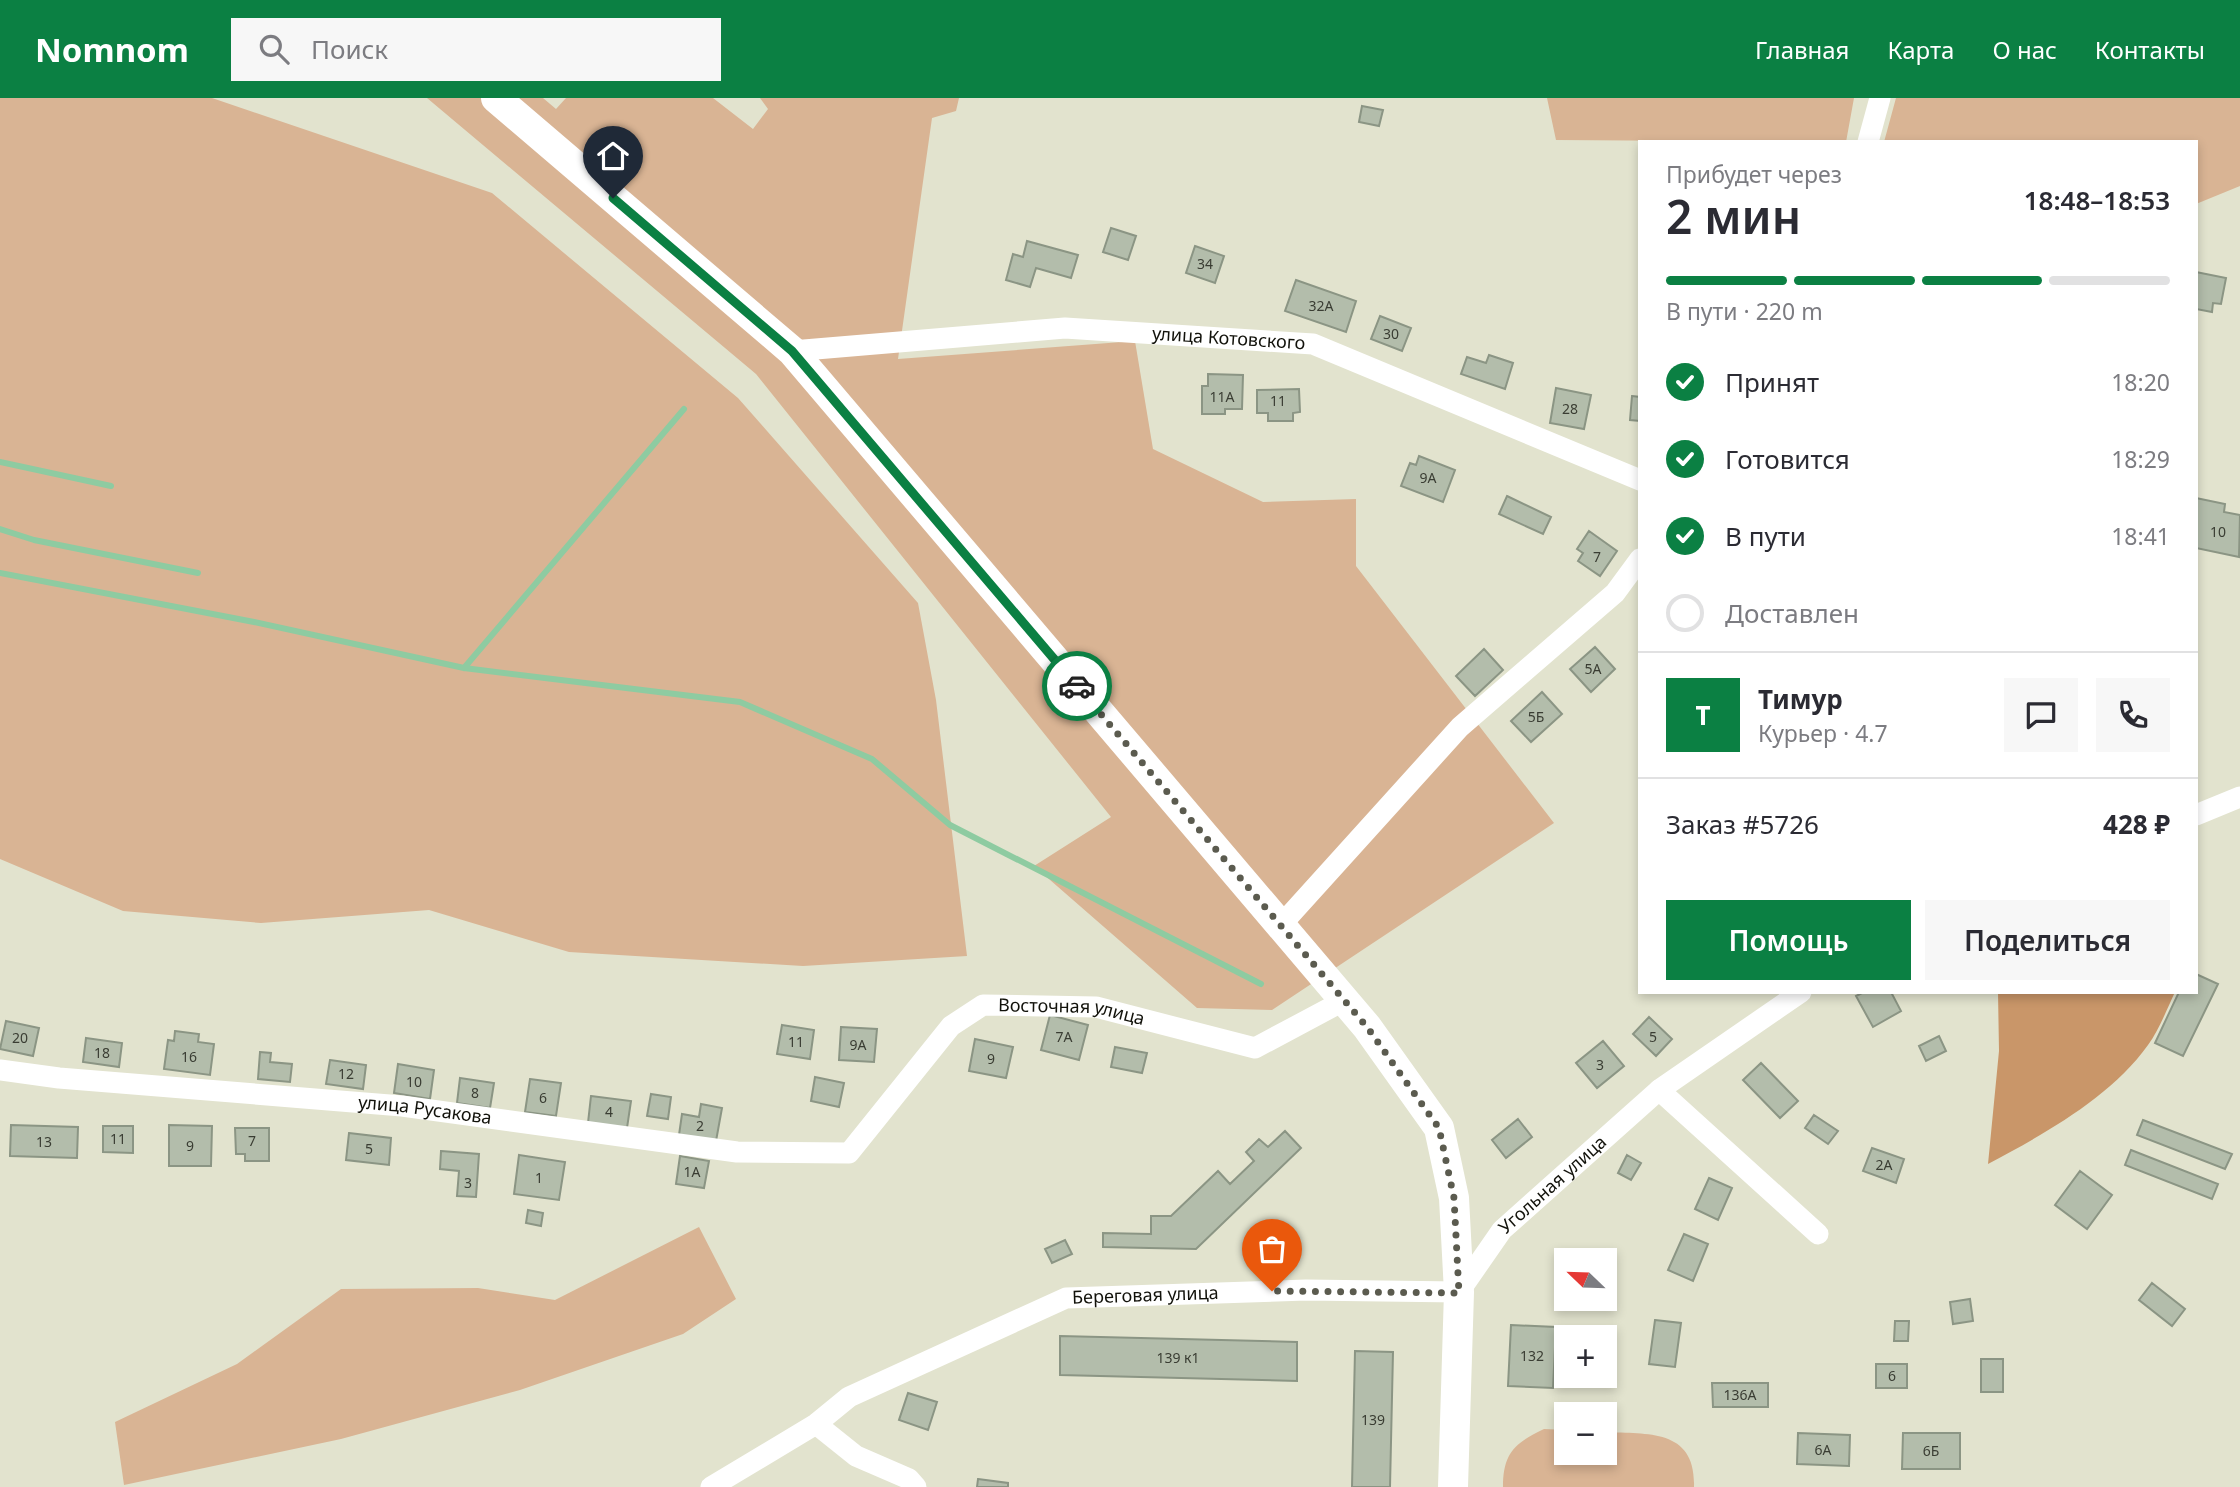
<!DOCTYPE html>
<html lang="ru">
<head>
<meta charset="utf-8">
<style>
	:root { --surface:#fff; --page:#f7f7f7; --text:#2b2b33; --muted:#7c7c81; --line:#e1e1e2; --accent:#0b8043 }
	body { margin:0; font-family:"Noto Sans",sans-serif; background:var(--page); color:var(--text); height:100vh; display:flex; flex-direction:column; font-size:26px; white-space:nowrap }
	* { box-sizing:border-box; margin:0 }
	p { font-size:23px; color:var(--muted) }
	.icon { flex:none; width:38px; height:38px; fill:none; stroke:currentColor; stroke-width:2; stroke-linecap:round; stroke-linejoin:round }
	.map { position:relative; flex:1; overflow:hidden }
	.sheet { position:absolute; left:1638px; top:42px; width:560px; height:854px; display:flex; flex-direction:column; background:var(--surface); border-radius:0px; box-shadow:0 4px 10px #0003 }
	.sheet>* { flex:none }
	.needle { width:46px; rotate:293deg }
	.buttons { position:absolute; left:1554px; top:1150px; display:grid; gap:14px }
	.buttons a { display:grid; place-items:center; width:63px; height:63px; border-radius:0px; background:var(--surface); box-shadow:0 4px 10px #0003; font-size:35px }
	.pin { position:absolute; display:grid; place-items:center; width:60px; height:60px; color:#fff; margin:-72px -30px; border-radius:50% 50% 50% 0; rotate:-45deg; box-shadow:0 0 7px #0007 }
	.pin .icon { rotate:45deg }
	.courier { position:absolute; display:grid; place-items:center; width:70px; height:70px; margin:-35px; border:5px solid #0b8043; border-radius:50%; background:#fff; color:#222; box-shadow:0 2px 9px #0007 }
	.headline em { font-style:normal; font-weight:600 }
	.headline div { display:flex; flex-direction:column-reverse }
	.headline { display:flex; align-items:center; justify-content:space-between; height:119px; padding:0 28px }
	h1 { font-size:46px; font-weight:600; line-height:52px }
	.bar { display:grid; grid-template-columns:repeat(4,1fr); gap:10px 7px; align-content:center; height:84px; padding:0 28px }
	.bar i { height:9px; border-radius:5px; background:var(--line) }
	.bar .selected { background:var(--accent) }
	.bar p { grid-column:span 4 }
	.line { display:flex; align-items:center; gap:18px; padding:0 28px; border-top:2px solid var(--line) }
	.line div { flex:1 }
	.round { display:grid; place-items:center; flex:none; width:74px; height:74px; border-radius:0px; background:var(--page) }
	ol { padding:0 28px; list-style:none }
	li { display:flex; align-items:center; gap:21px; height:77px }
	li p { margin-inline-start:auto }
	li .icon { padding:7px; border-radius:50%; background:var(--accent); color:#fff; stroke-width:4 }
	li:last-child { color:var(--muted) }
	li i { width:38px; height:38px; border:4px solid var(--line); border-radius:50% }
	.primary-button { display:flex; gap:14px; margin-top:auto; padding:14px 28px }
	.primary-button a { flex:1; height:80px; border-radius:0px; background:var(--accent); color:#fff; font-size:28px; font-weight:600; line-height:80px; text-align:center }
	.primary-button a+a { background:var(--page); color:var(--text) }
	header { display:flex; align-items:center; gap:42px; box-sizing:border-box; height:98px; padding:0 35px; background:var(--accent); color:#fff }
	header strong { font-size:33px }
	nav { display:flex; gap:38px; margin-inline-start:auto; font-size:24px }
	.search { width:490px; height:63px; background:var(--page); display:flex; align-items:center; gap:18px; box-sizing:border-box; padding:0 24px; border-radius:0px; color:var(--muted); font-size:26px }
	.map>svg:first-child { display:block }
	.green { fill:#d9b494 }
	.forest { fill:#c99669 }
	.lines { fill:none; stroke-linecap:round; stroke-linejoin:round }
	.stream { stroke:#8ecba1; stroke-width:6 }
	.building { fill:#b3bdab; stroke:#8b9584; stroke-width:2 }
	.minor { stroke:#fff; stroke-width:21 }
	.secondary { stroke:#fff; stroke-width:30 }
	.done { stroke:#5b5b4f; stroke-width:7; stroke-dasharray:0 12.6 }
	.route { stroke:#0b8043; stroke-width:9 }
	.labels { text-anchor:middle; stroke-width:5; stroke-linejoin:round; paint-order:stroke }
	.number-label { font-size:14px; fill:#3a3d33 }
	.street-label { font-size:18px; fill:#12120b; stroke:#e2e3ce }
</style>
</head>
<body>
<header>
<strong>Nomnom</strong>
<div class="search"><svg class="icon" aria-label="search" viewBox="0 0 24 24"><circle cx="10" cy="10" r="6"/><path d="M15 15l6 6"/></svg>Поиск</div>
<nav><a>Главная</a><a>Карта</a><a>О нас</a><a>Контакты</a></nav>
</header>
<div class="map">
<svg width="2240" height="1389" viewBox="0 0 2240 1389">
	<rect width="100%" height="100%" fill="#e2e3ce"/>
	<path class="green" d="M 0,0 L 212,0 L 492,95 L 738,300 L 918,505 L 936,602 L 967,858 L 803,868 L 569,854 L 429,812 L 261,825 L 123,813 L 0,761 Z
		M 427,0 L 543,0 L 556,11 L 566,0 L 713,0 L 753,31 L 768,11 L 760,0 L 959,0 L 956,13 L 932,20 L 898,261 L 1135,243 L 1153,351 L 1263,404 L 1356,401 L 1356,468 L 1554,725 L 1272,912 L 1197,910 L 1034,768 L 1111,719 L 756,276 Z
		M 1547,0 L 1854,0 L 1846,44 L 1556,42 Z
		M 1896,0 L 2240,0 L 2240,88 L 2196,106 L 2196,44 L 1884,44 Z
		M 699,1129 L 736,1201 L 683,1236 L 520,1292 L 341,1341 L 124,1387 L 115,1324 L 237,1266 L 341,1191 L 478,1190 L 555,1202 Z
		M 1544,1331 L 1566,1332 L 1566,1354 L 1605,1354 L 1605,1334 C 1649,1336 1696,1331 1694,1389 L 1503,1389 C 1503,1355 1515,1345 1544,1331 Z"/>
	<path class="forest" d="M 1998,894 L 2175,894 C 2167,911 2159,932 2148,947 C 2110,1000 2044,1036 1988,1066 L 1999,953 Z"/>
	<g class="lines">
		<path class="stream" d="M 0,364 L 111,388
			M 0,431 L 34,442 L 198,475
			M 0,475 L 254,524 L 464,570 L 740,604 L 872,661 L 950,727 L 1261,886
			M 464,570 L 684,311"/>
	</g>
	<path class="building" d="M 1362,8 L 1383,12 L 1379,28 L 1359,24 Z
		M 1111,130 L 1136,138 L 1128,162 L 1103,154 Z
		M 1027,143 L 1078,157 L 1071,180 L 1036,170 L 1030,189 L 1006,182 L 1013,156 L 1023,159 Z
		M 1195,148 L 1224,158 L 1215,185 L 1186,175 Z
		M 2196,174 L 2226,180 L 2221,206 L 2213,205 L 2212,214 L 2196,211 Z
		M 1296,182 L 1356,203 L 1346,234 L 1285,213 Z
		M 1380,218 L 1411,230 L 1402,253 L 1371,241 Z
		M 1489,257 L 1513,265 L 1505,291 L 1461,276 L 1467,259 L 1486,265 Z
		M 1208,276 L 1243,277 L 1242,311 L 1225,311 L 1225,316 L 1202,316 L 1202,288 L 1208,288 Z
		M 1556,290 L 1591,297 L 1584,331 L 1550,325 Z
		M 1299,291 L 1300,314 L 1293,315 L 1293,323 L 1268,323 L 1268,315 L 1257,315 L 1257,292 Z
		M 1632,298 L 1640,299 L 1640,323 L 1630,322 Z
		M 1419,358 L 1455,372 L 1443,404 L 1401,388 L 1410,365 L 1416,367 Z
		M 1507,398 L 1551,419 L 1543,436 L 1499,416 Z
		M 2196,400 L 2225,406 L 2224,414 L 2240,417 L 2239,459 L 2196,450 Z
		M 1589,433 L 1617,453 L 1600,478 L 1578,463 L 1583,455 L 1577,451 Z
		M 1595,549 L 1615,571 L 1591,594 L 1570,571 Z
		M 1484,551 L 1503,572 L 1475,598 L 1456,578 Z
		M 1542,594 L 1562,616 L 1531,644 L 1511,623 Z
		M 2196,876 L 2218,886 L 2183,958 L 2155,945 L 2179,894 L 2196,894 Z
		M 1864,894 L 1891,894 L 1901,913 L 1873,929 L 1856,898 Z
		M 1050,917 L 1088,927 L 1079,962 L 1041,952 Z
		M 1649,919 L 1672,941 L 1656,958 L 1633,936 Z
		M 6,923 L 39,930 L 33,958 L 0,951 Z
		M 782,927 L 814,932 L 810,961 L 777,956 Z
		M 841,929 L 877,931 L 874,964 L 839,962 Z
		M 175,933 L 199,936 L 198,944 L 214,946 L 210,977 L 164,971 L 168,942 L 174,943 Z
		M 1939,938 L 1946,953 L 1926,963 L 1919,948 Z
		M 86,940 L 122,945 L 119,969 L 83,964 Z
		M 975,941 L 1013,949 L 1006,980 L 969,973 Z
		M 1603,943 L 1624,968 L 1597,990 L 1576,965 Z
		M 1115,949 L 1147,955 L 1142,975 L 1111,969 Z
		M 260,954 L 271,955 L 270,964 L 292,966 L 290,984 L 258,981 Z
		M 330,962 L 366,967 L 363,991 L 326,986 Z
		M 1761,965 L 1798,1003 L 1780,1020 L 1743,982 Z
		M 398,966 L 434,972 L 430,1001 L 394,995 Z
		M 815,979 L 844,985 L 839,1009 L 811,1003 Z
		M 460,980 L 494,985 L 490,1010 L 457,1005 Z
		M 530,981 L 561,985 L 556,1018 L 525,1014 Z
		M 651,996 L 671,999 L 668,1021 L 647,1018 Z
		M 591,998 L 631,1003 L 627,1030 L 588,1025 Z
		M 701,1006 L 722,1010 L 716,1043 L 679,1037 L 682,1016 L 699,1019 Z
		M 1814,1017 L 1838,1033 L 1828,1046 L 1805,1030 Z
		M 1518,1021 L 1532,1039 L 1506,1060 L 1492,1042 Z
		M 2143,1022 L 2232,1056 L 2225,1071 L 2137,1037 Z
		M 11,1027 L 78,1029 L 77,1060 L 10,1058 Z
		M 169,1027 L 212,1028 L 211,1068 L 169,1068 Z
		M 103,1028 L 133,1028 L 133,1055 L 103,1054 Z
		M 235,1030 L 269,1030 L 269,1063 L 245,1063 L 245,1056 L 236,1056 Z
		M 1285,1033 L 1301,1050 L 1196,1151 L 1103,1149 L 1103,1135 L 1151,1136 L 1151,1118 L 1171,1118 L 1218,1073 L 1230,1086 L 1254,1063 L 1246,1054 L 1259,1041 L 1268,1049 Z
		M 349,1035 L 391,1040 L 389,1067 L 346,1062 Z
		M 1872,1050 L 1904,1061 L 1896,1085 L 1863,1073 Z
		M 2131,1052 L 2218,1086 L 2212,1101 L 2125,1067 Z
		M 441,1053 L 479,1056 L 476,1099 L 457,1098 L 459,1073 L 440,1071 Z
		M 519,1057 L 565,1064 L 559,1102 L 514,1096 Z
		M 1627,1057 L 1641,1065 L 1631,1082 L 1618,1075 Z
		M 680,1058 L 709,1063 L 704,1090 L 676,1086 Z
		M 2080,1073 L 2112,1097 L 2087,1131 L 2055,1107 Z
		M 1709,1080 L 1732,1090 L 1718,1122 L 1695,1111 Z
		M 528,1112 L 543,1115 L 541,1128 L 526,1125 Z
		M 1684,1136 L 1708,1146 L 1693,1183 L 1668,1172 Z
		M 1065,1142 L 1072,1156 L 1052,1165 L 1045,1151 Z
		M 2152,1185 L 2185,1211 L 2172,1228 L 2139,1202 Z
		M 1970,1201 L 1973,1223 L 1953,1226 L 1950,1204 Z
		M 1655,1222 L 1681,1225 L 1675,1269 L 1649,1266 Z
		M 1895,1223 L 1909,1223 L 1908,1243 L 1894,1243 Z
		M 1511,1227 L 1556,1229 L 1553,1290 L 1508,1288 Z
		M 1060,1238 L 1297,1244 L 1297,1283 L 1060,1277 Z
		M 1355,1253 L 1393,1254 L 1390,1389 L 1352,1389 Z
		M 1981,1261 L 2003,1261 L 2003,1294 L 1981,1294 Z
		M 1876,1266 L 1907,1266 L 1907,1290 L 1876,1290 Z
		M 1712,1285 L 1768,1285 L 1768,1309 L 1713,1309 Z
		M 908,1295 L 937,1304 L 928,1332 L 899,1322 Z
		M 1798,1335 L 1850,1337 L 1849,1368 L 1797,1366 Z
		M 1903,1335 L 1960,1335 L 1960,1371 L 1902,1371 Z
		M 978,1381 L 1008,1385 L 1008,1389 L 977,1389 Z"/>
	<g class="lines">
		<g class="minor">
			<path d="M 1868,44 L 1880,0"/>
			<path id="s1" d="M 792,253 L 1065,230 L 1313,246 L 1640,382"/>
			<path d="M 2196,717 L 2240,699"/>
			<path d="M 1281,827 L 1460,629 L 1615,495 L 1640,461"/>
			<path id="s2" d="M 0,972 L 59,980 L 402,1008 L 737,1054 L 849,1055 L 951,928 L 983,907 L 1096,909 L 1255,950 L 1345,902"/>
			<path d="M 1659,992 L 1818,1136"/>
			<path d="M 816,1326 L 856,1358 L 909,1381 L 916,1389"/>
			<path id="s3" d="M 711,1389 L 816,1326 L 849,1299 L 1066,1200 L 1306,1192 L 1459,1194 L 1502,1132 L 1659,992 L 1801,894"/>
		</g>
		<path class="secondary" d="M 496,0 L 792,253 L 1367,929 L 1439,1030 L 1454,1100 L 1459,1194 L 1453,1389"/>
	</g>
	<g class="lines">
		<path class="done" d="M 1077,588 L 1367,929 L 1439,1030 L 1454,1100 L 1459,1195 L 1272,1193"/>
		<path class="route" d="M 613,100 L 792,253 L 1077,588"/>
	</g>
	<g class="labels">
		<g class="number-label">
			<text x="1205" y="171">34</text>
			<text x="1321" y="213">32А</text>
			<text x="1391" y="241">30</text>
			<text x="1222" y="304">11А</text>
			<text x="1278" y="308">11</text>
			<text x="1570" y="316">28</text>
			<text x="1428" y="385">9А</text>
			<text x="2218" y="439">10</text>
			<text x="1597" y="464">7</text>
			<text x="1593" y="576">5А</text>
			<text x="1536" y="624">5Б</text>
			<text x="1064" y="944">7А</text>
			<text x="1653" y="944">5</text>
			<text x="20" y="945">20</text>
			<text x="796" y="949">11</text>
			<text x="858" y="952">9А</text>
			<text x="102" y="960">18</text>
			<text x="189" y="964">16</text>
			<text x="991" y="966">9</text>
			<text x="1600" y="972">3</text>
			<text x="346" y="981">12</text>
			<text x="414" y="989">10</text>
			<text x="475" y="1000">8</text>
			<text x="543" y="1005">6</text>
			<text x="609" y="1019">4</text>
			<text x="700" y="1033">2</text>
			<text x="118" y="1046">11</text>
			<text x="252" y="1048">7</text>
			<text x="44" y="1049">13</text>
			<text x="190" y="1053">9</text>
			<text x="369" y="1056">5</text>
			<text x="1884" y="1072">2А</text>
			<text x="692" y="1079">1А</text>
			<text x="539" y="1085">1</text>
			<text x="468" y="1090">3</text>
			<text x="1532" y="1263">132</text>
			<text x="1178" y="1265">139 к1</text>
			<text x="1892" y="1283">6</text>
			<text x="1740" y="1302">136А</text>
			<text x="1373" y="1327">139</text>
			<text x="1823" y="1357">6А</text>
			<text x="1931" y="1358">6Б</text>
		</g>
		<g class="street-label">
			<text dy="6" stroke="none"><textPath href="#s1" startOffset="438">улица Котовского</textPath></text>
			<text dy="6" stroke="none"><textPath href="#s2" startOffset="1144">Восточная улица</textPath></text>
			<text dy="6" stroke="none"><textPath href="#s2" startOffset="427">улица Русакова</textPath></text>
			<text dy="6" stroke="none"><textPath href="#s3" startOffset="940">Угольная улица</textPath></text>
			<text dy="6" stroke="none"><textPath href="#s3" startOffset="483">Береговая улица</textPath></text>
		</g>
	</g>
</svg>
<div class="buttons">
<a><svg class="needle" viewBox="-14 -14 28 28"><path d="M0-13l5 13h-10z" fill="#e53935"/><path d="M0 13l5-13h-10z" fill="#7c7c81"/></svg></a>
<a>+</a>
<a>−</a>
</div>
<div class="pin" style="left:1272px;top:1193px;background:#ea580c"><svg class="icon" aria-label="bag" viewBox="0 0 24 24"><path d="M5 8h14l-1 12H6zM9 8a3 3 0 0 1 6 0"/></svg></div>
<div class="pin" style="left:613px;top:100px;background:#1f2937"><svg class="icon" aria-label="home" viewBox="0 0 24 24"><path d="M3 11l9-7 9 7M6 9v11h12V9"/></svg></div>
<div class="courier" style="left:1077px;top:588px"><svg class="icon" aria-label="car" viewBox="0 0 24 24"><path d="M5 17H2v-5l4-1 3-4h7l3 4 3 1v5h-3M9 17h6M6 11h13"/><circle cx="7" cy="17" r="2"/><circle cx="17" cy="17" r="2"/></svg></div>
<section class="sheet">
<div class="headline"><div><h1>2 мин</h1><p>Прибудет через</p></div><em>18:48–18:53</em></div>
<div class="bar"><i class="selected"></i><i class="selected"></i><i class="selected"></i><i></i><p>В пути · 220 m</p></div>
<ol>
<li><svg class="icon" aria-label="check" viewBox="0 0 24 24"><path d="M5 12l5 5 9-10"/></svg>Принят<p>18:20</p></li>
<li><svg class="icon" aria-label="check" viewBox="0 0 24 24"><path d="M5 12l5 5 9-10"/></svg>Готовится<p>18:29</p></li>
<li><svg class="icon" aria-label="check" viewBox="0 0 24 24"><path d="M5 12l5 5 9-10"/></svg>В пути<p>18:41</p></li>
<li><i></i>Доставлен</li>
</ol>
<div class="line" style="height:126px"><b class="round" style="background:var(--accent);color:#fff">Т</b><div><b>Тимур</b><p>Курьер · 4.7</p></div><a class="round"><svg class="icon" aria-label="chat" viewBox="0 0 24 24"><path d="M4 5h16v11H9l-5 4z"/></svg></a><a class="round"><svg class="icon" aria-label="phone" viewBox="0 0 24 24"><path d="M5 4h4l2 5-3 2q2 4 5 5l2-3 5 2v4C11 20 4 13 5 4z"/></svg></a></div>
<div class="line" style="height:91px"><div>Заказ #5726</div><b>428 ₽</b></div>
<div class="primary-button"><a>Помощь</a><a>Поделиться</a></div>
</section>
</div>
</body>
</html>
